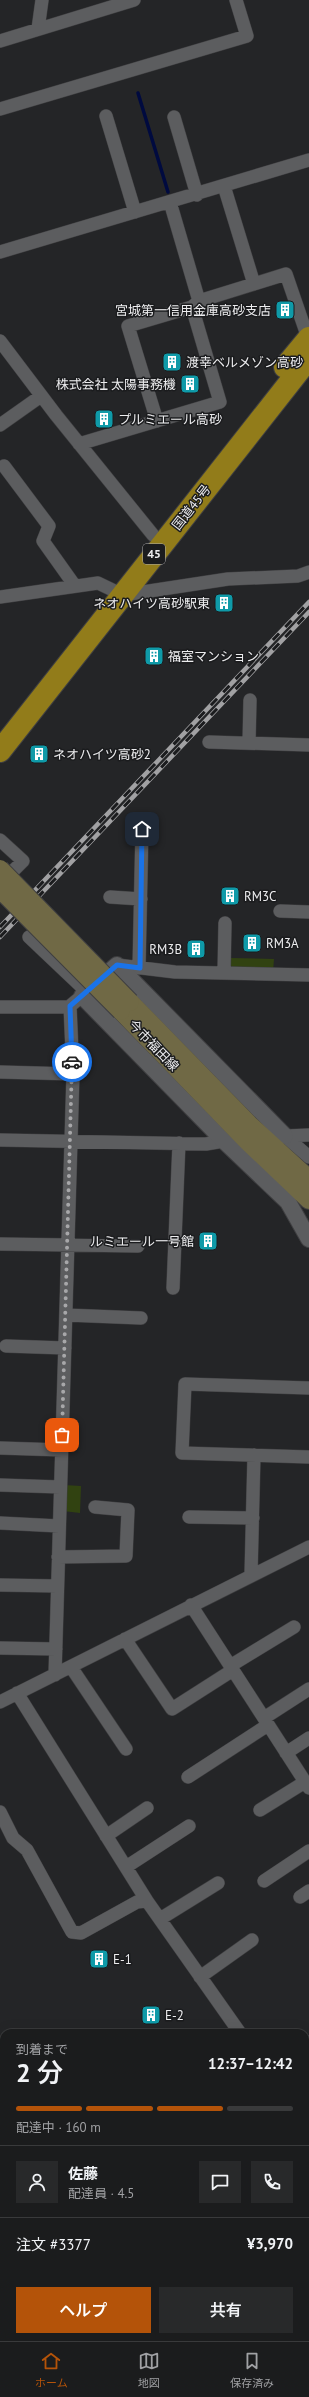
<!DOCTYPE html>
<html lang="ja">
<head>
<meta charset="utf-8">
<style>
	:root { --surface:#1b1c1d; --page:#28292a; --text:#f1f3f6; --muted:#a0a1a4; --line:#393a3b; --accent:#b45309 }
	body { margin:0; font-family:"PT Sans","Noto Sans JP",sans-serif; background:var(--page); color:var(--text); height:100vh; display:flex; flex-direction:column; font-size:15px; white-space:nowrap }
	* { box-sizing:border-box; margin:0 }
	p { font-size:13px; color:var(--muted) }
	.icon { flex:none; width:22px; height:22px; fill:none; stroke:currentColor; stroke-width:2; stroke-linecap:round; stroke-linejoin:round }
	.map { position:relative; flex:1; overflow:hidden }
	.details { position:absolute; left:0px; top:2029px; width:309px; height:312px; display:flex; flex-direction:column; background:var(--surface); border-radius:12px 12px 0 0; box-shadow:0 4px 16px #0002,0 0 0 1px var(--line) }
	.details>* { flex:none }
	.pin { position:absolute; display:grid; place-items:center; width:34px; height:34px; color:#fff; margin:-17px; border-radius:8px; box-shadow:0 2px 6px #0006 }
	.courier { position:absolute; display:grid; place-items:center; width:40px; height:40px; margin:-20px; border:3px solid #1a73e8; border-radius:50%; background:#fff; color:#222; box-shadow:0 1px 5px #0007 }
	.headline em { font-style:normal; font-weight:600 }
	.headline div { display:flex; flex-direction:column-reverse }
	.headline { display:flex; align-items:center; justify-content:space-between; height:68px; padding:0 16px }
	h1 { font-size:26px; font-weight:600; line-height:30px }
	.bar { display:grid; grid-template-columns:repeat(4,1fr); gap:6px 4px; align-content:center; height:48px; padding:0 16px }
	.bar i { height:5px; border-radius:3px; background:var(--line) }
	.bar .selected { background:var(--accent) }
	.bar p { grid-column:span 4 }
	.line { display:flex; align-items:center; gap:10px; padding:0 16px; border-top:1px solid var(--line) }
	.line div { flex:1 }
	.round { display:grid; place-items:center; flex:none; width:42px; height:42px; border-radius:0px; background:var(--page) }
	.primary-button { display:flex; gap:8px; margin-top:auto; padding:8px 16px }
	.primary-button a { flex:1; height:46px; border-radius:0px; background:var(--accent); color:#fff; font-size:16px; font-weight:600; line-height:46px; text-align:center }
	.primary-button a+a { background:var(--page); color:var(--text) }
	.tab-bar { display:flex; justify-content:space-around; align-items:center; height:56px; border-top:1px solid var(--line); background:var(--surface); font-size:11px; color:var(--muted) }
	.tab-bar a { display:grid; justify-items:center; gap:2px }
	.tab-bar .selected { color:var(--accent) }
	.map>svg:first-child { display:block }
	.green { fill:#314211 }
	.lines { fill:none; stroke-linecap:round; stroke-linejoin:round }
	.stream { stroke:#000a3f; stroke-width:3.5 }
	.minor-casing { stroke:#3f3f41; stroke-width:14 }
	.tertiary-casing { stroke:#3f3f41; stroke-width:18 }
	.secondary-casing { stroke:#3f3f41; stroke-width:20 }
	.trunk-casing { stroke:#3f3f41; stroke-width:24 }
	.minor { stroke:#5c5d5f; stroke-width:13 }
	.tertiary { stroke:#5c5d5f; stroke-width:16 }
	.secondary { stroke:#706945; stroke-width:18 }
	.trunk { stroke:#927c1a; stroke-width:22 }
	.rail-casing { stroke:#a1a1a3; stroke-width:4.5 }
	.rail { stroke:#1b1c1e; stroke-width:3; stroke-dasharray:9; stroke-linecap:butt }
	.secondary-bridge-casing { stroke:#3f3f41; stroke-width:20; stroke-linecap:butt }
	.secondary-bridge { stroke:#706945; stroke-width:18 }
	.done { stroke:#a7a7a9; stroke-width:4; stroke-dasharray:0 7.2 }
	.route { stroke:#1a73e8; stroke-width:5 }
	.labels { text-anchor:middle; stroke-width:3; stroke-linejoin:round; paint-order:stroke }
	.shield { fill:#1b1c1e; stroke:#aeaeb0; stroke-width:1 }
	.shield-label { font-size:12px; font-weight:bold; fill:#ededef }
	.poi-label { font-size:13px; fill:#ededef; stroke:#1b1c1e; text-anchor:start }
	.street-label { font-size:13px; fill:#ededef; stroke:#1b1c1e }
</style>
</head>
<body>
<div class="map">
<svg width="309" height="2341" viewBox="0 0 309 2341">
	<rect width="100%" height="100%" fill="#242527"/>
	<path class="green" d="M 230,958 L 274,959 L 273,972 L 237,971 L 230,965 Z
		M 64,1485 L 81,1486 L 80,1513 L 63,1511 Z"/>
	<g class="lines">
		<path class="stream" d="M 138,93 L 168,192"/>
		<g class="minor-casing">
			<path id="minor" d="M 38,29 L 42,0
				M 0,41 L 134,0
				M 0,109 L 247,36 L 236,0
				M 106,116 L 135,212
				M 174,117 L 197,195
				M 224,186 L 254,284
				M 170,202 L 199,301 L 192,307
				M 0,252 L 309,160
				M 199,301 L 286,274 L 308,338
				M 0,341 L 56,415 L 153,535
				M 0,425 L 41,396
				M 79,444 L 220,402 L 192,307 L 128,326 L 157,421
				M 4,466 L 49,526 L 43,541 L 75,586
				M 0,597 L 98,583 L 123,595 L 228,579 L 298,576 L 309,572
				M 209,742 L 309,745
				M 249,743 L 250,700
				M 0,840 L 23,861 L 1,883
				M 110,897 L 141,899
				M 280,911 L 309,912
				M 29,937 L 87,992
				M 117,965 L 175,972 L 309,975
				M 139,968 L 142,829
				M 224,973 L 225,923
				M 0,1007 L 70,1007
				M 0,1072 L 73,1074
				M 285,1136 L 309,1157
				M 285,1136 L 309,1135
				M 0,1140 L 206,1144 L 224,1141
				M 0,1244 L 138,1246
				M 173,1288 L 179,1143
				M 66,1315 L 141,1318
				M 6,1346 L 65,1348
				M 309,1388 L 185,1384 L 182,1453 L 309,1457
				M 0,1448 L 62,1450
				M 0,1485 L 60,1487
				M 189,1517 L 253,1518
				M 0,1523 L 59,1526
				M 58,1557 L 126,1556 L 128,1510 L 95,1507
				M 251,1575 L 254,1455
				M 0,1585 L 57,1586
				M 191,1605 L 309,1788
				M 125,1639 L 172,1709 L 233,1670
				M 0,1648 L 56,1649
				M 230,1666 L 294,1627
				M 71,1667 L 126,1749
				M 55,1675 L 73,1074 L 70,1006 L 82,996
				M 17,1693 L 147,1901
				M 0,1702 L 309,1547
				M 264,1718 L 309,1689
				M 286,1753 L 309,1738
				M 188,1777 L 268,1725
				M 260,1810 L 305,1782
				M 0,1812 L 13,1838 L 27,1850 L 72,1932 L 81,1933 L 137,1902 L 147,1901 L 240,2033
				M 106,1836 L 147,1808
				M 126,1867 L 189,1826
				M 264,1881 L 309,1851
				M 300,1897 L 309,1891
				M 160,1919 L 218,1883
				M 200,1977 L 252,1940
				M 305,2042 L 309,2042
				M 0,2184 L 4,2184
				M 0,2243 L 4,2243
				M 305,2270 L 309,2271
				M 0,2282 L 4,2282
				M 294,2341 L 309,2337"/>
		</g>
		<g class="tertiary-casing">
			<path id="tertiary" d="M 285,1136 L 117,965 L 82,996 L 224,1141 L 288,1202 L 309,1239
				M 0,2116 L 4,2115
				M 305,2191 L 309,2192"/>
		</g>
		<g class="secondary-casing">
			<path id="secondary" d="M 130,1002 L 251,1126 L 309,1179
				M 121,1011 L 248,1142 L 309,1200"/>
		</g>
		<g class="trunk-casing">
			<path id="trunk" d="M 285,367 L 309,338
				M 0,751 L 309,358"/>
		</g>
		<use href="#minor" class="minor"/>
		<use href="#tertiary" class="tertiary"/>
		<use href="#secondary" class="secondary"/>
		<use href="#trunk" class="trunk"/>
		<g class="rail-casing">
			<path id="rail" d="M 0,927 L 309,602
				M 0,937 L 309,612"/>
		</g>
		<use href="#rail" class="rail"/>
		<g class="secondary-bridge-casing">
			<path id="secondary-bridge" d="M 0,869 L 130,1002
				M 0,889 L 121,1011"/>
		</g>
		<use href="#secondary-bridge" class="secondary-bridge"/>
	</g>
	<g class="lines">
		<path class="done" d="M 62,1435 L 72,1062"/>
		<path class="route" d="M 72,1062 L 70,1006 L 117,965 L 140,968 L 142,829"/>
	</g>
	<defs>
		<g id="building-square" transform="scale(1)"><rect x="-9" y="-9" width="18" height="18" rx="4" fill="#0f9aa8" stroke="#1b1c1e"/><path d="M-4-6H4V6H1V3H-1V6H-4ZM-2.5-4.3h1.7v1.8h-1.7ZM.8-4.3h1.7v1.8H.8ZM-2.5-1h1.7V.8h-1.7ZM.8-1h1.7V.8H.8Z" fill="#fff"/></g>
	</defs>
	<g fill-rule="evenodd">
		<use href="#building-square" x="285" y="310"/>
		<use href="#building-square" x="172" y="362"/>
		<use href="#building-square" x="190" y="384"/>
		<use href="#building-square" x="104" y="419"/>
		<use href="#building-square" x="224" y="603"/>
		<use href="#building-square" x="154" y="656"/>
		<use href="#building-square" x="39" y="754"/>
		<use href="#building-square" x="230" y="896"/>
		<use href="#building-square" x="252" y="943"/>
		<use href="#building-square" x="196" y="949"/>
		<use href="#building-square" x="208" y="1241"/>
		<use href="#building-square" x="99" y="1959"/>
		<use href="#building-square" x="151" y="2015"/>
	</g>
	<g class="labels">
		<rect class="shield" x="143" y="544" width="22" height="20" rx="3"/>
		<g class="shield-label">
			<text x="154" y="558">45</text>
		</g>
		<g class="poi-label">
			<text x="271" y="315" text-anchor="end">宮城第一信用金庫高砂支店</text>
			<text x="186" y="367">渡幸ベルメゾン高砂</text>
			<text x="176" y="389" text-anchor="end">株式会社 太陽事務機</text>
			<text x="118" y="424">プルミエール高砂</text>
			<text x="210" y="608" text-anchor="end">ネオハイツ高砂駅東</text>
			<text x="168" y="661">福室マンション</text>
			<text x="53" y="759">ネオハイツ高砂2</text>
			<text x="244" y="901">RM3C</text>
			<text x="266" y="948">RM3A</text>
			<text x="182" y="954" text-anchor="end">RM3B</text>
			<text x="194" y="1246" text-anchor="end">ルミエール一号館</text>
			<text x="113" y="1964">E-1</text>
			<text x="165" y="2020">E-2</text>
		</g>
		<g class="street-label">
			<text transform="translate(191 507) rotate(-52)" y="5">国道45号</text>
			<text transform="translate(154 1045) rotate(46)" y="5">今市福田線</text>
		</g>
	</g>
</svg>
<div class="pin" style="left:62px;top:1435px;background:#ea580c"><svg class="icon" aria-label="bag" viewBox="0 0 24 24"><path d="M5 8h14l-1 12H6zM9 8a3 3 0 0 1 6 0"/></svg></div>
<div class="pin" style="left:142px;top:829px;background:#1f2937"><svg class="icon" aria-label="home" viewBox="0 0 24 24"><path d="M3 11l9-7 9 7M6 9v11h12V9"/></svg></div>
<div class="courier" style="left:72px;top:1062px"><svg class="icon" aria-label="car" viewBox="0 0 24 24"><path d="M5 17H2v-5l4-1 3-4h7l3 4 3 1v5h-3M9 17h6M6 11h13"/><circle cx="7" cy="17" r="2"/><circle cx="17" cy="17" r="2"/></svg></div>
<section class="details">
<div class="headline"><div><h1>2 分</h1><p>到着まで</p></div><em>12:37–12:42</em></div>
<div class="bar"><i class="selected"></i><i class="selected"></i><i class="selected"></i><i></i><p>配達中 · 160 m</p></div>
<div class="line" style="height:72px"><a class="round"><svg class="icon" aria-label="person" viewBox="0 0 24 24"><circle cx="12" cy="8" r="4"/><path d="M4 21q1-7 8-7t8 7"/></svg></a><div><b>佐藤</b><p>配達員 · 4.5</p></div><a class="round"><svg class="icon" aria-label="chat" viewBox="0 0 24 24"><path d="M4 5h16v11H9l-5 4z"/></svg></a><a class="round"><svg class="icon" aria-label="phone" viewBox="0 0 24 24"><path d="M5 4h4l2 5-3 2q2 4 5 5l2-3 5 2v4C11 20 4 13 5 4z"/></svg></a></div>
<div class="line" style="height:52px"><div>注文 #3377</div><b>¥3,970</b></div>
<div class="primary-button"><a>ヘルプ</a><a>共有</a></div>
</section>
</div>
<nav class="tab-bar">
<a class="selected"><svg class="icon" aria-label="home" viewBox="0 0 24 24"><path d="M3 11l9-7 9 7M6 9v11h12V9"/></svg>ホーム</a>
<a><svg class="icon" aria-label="map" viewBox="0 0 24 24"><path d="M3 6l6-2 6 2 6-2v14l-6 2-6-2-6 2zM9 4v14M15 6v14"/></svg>地図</a>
<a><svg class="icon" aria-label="saved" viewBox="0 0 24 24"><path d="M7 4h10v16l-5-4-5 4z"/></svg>保存済み</a>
</nav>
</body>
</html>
